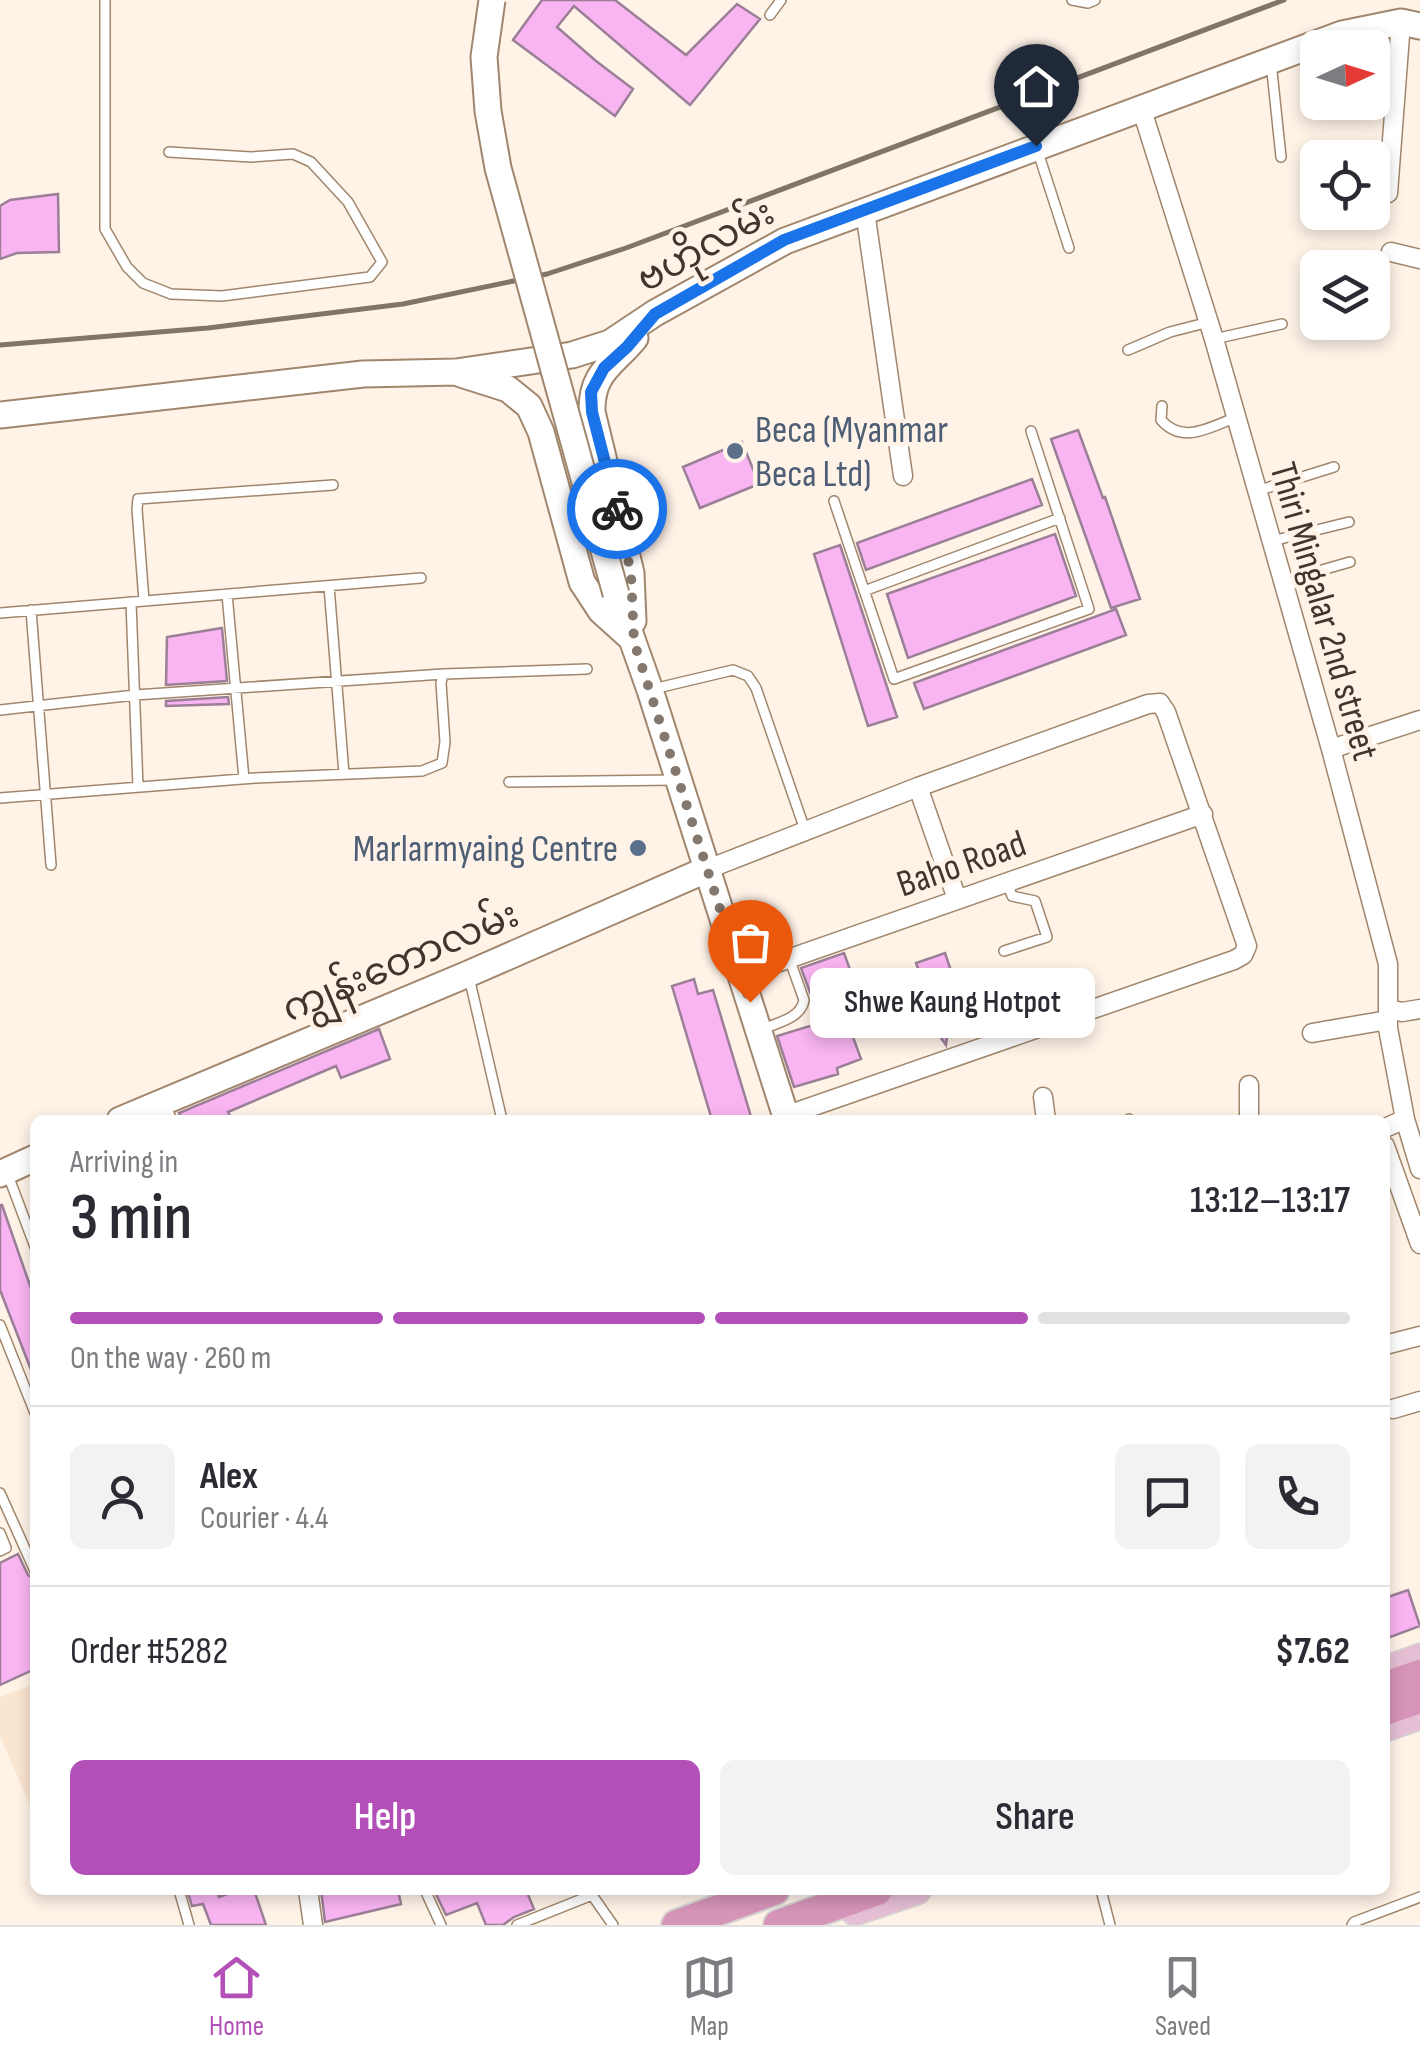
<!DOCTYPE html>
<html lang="en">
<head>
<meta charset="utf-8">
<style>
	:root { --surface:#fff; --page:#f2f2f3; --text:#2b2b33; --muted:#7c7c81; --line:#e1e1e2; --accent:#b250b7 }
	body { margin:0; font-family:"Sofia Sans Condensed","Noto Sans Myanmar",sans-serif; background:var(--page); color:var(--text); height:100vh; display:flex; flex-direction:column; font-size:38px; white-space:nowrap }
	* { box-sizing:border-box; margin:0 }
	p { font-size:32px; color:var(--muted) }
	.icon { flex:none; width:55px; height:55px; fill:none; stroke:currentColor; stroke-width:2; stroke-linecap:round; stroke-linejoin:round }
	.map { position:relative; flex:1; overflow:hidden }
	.details { position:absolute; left:30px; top:1115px; width:1360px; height:780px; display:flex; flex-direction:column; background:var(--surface); border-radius:15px; box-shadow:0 5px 15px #0003 }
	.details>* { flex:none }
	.needle { width:65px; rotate:86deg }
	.tools { position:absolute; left:1300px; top:30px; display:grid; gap:20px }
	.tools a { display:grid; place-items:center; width:90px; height:90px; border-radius:15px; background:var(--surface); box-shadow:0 5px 15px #0003; font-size:50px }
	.pin { position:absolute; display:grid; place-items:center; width:85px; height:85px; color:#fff; margin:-102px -42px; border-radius:50% 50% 50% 0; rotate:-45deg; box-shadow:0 0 10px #0007 }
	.pin .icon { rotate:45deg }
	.courier { position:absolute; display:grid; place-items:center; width:100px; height:100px; margin:-50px; border:8px solid #1a73e8; border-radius:50%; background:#fff; color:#222; box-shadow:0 2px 12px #0007 }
	.bubble { position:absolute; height:70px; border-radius:15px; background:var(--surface); box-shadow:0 5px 15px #0003; font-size:32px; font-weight:600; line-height:70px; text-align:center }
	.summary em { font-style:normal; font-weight:600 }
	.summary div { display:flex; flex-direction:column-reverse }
	.summary { display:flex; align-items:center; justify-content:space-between; height:170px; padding:0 40px }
	h1 { font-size:65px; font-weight:600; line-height:75px }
	.bar { display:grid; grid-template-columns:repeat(4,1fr); gap:15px 10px; align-content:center; height:120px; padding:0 40px }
	.bar i { height:12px; border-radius:8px; background:var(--line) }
	.bar .active { background:var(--accent) }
	.bar p { grid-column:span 4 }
	.line { display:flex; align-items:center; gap:25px; padding:0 40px; border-top:2px solid var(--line) }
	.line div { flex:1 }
	.round { display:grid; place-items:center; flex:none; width:105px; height:105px; border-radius:15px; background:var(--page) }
	.action { display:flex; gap:20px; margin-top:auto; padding:20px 40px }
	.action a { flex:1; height:115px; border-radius:15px; background:var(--accent); color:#fff; font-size:40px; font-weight:600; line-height:115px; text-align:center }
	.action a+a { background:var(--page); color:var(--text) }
	.tabs { display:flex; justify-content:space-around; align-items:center; height:140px; border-top:2px solid var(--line); background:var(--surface); font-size:28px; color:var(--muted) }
	.tabs a { display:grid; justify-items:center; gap:5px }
	.tabs .active { color:var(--accent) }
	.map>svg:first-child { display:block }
	.built { fill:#fae5d1 }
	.building { fill:#f9b4f2; stroke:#9b7f97; stroke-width:2.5 }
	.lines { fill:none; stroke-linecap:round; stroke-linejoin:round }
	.lane-casing { stroke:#a0866c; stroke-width:12 }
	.street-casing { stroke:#a0866c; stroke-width:21 }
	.secondary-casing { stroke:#a0866c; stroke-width:29 }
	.primary-casing { stroke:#d5d3d1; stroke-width:31 }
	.highway-casing { stroke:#d5d3d1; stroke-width:34 }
	.lane { stroke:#fff; stroke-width:9 }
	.street { stroke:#fff; stroke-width:18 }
	.secondary { stroke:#fff; stroke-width:25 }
	.primary { stroke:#e6bfd4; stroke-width:28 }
	.highway { stroke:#d694b8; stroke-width:30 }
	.rail { stroke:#81756a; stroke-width:5 }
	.secondary-bridge-casing { stroke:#a0866c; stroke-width:29; stroke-linecap:butt }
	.secondary-bridge { stroke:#fff; stroke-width:25 }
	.done { stroke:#84786e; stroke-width:10; stroke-dasharray:0 18 }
	.route { stroke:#1a73e8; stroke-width:12 }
	.service-dot { fill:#5c6f8a; stroke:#fff3e8; stroke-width:4 }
	.labels { text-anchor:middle; stroke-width:9; stroke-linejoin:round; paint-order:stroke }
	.street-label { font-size:38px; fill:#42362c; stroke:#fff3e8 }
	.service-label { font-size:38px; fill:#4e5e75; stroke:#fff3e8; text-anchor:start }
</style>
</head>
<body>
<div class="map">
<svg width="1420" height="1925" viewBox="0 0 1420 1925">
	<rect width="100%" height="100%" fill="#fff3e8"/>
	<path class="built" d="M 35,1684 L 35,1817 L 0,1736 L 0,1697 Z"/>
	<path class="building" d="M 542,0 L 615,0 L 686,55 L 737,4 L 760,19 L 690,105 L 574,6 L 557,27 L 596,61 L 633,89 L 615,116 L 513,40 Z
		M 58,194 L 59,252 L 17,253 L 0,259 L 0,206 L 10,200 Z
		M 1078,430 L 1103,498 L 1105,497 L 1140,599 L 1111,608 L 1051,439 Z
		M 742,442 L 759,484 L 700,508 L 683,467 Z
		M 1032,479 L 1042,505 L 866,570 L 857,543 Z
		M 1055,534 L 1076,596 L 908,658 L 887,594 Z
		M 840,545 L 897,717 L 868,726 L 814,554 Z
		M 1116,609 L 1126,635 L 924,709 L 914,683 Z
		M 222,628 L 227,681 L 166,685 L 167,637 Z
		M 228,697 L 229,704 L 166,706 L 166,701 Z
		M 844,953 L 858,992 L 852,994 L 857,1008 L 844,1012 L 861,1059 L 837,1068 L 838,1074 L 794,1087 L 777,1036 L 833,1019 L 824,994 L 812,998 L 801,968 Z
		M 945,953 L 967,1018 L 956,1021 L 958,1025 L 948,1029 L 946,1045 L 934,1028 L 920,1033 L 914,1016 L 900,1021 L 895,1005 L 908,1000 L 902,983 L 921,976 L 916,963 Z
		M 694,979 L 698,994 L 713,990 L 752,1120 L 712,1120 L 672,986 Z
		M 379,1029 L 390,1059 L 341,1078 L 336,1066 L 228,1112 L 232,1120 L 183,1120 L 179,1113 Z
		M 0,1205 L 2,1205 L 35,1300 L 35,1380 L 0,1290 Z
		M 18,1554 L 28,1575 L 35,1579 L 35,1669 L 0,1685 L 0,1563 Z
		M 1408,1590 L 1420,1626 L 1385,1639 L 1385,1598 Z
		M 187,1890 L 217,1890 L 219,1897 L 238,1890 L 254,1890 L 266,1925 L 211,1925 L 203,1904 L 192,1906 Z
		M 321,1890 L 398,1890 L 401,1904 L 325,1922 Z
		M 434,1890 L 526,1890 L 534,1909 L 514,1917 L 503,1925 L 486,1925 L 477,1903 L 446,1915 Z"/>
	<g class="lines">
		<g class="lane-casing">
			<path id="lane" d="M 105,0 L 105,229 L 127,267 L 143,283 L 171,294 L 222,296 L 370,277 L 382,262 L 348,202 L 311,162 L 293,154 L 251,157 L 169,152
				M 1072,0 L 1088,3 L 1095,0
				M 770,15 L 781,0
				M 1271,62 L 1281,157
				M 1037,149 L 1069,248
				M 1214,339 L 1282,324
				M 1128,350 L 1170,332 L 1209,322
				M 1162,406 L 1161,420 C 1183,445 1210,427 1237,417
				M 1257,491 L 1334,467
				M 834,501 L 894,679 L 1089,609 L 1031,431
				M 1272,541 L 1349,522
				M 1283,581 L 1350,562
				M 329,586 L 344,774
				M 864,591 L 1060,518
				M 227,594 L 244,779
				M 144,601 L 137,509 L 138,499 L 333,485
				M 131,602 L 138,787
				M 31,610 L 51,865
				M 0,613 L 421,578
				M 653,689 L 733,670 L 748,676 L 756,688 L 805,830
				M 0,710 L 135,695 L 443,674
				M 509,782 L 676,780
				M 0,798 L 255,778 L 422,771 L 442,763 L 445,742 L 441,683 L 443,674 L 587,669
				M 1004,951 L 1047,937 L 1035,901 L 1012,896 L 1007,882
				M 469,977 L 502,1120
				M 760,1030 C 776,1023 801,1019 804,1000 L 789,958
				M 164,1103 L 172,1120
				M 1129,1119 L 1129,1120
				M 8,1175 L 35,1247
				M 0,1325 L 35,1413
				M 0,1493 L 35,1571
				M 0,1533 L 6,1548 L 0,1551
				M 179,1890 L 189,1925
				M 425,1890 L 441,1925
				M 597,1890 L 592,1895 L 613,1925
				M 1101,1890 L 1110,1925
				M 517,1925 L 592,1895
				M 1352,1925 L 1354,1922 L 1420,1897"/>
		</g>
		<g class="street-casing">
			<path id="street" d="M 1141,107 L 1214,339 L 1331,749 L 1388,964 L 1388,1028 L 1405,1119 L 1385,1128
				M 1388,193 L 1401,22
				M 865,211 L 903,476
				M 1391,252 L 1420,259
				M 1331,749 L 1420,720
				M 918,787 L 957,899
				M 708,869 L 918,787 L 1148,704 L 1160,703 L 1166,712 L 1247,946 L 1243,955 L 1234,960 L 785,1116
				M 742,975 L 1203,814
				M 1388,1009 L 1402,1012 L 1420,1009
				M 1312,1033 L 1388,1020
				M 1249,1085 L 1249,1120
				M 1043,1097 L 1046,1120
				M 1405,1119 L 1420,1169
				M 1385,1146 L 1420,1244
				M 1385,1345 L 1420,1336
				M 1393,1409 L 1420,1401
				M 308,1890 L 313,1925"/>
		</g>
		<g class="secondary-casing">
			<path id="secondary" d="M 461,374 L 508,389 L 529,406 L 541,432 L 582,582 L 601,611 L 631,638
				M 0,415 L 363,374 L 456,372 L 572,355 L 610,343 L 655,313 L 785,241 L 1342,34 L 1401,22 L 1420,26
				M 616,594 L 650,690 L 787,1120
				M 633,621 L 631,573 L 592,412 C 591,372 613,365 635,338
				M 120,1120 L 468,974 L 708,869
				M 0,1174 L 35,1158"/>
		</g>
		<g class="primary-casing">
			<path id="primary" d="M 1385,1671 L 1420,1658
				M 1385,1727 L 1420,1715
				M 855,1911 L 917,1890"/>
		</g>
		<g class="highway-casing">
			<path id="highway" d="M 1385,1687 L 1420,1675
				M 1385,1710 L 1420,1698
				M 677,1925 L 774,1890
				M 779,1925 L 877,1890"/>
		</g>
		<use href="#lane" class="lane"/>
		<use href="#street" class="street"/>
		<use href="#secondary" class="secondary"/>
		<use href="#primary" class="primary"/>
		<use href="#highway" class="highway"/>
		<path class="rail" d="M 0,345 L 208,328 L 403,304 L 547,274 L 626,248 L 1284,0"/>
		<g class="secondary-bridge-casing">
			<path id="secondary-bridge" d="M 492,0 L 484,57 L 488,111 L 498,168 L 616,594"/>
		</g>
		<use href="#secondary-bridge" class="secondary-bridge"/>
	</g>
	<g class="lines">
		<path class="done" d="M 617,509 L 631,573 L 634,642 L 750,1002"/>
		<path class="route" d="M 617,509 L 592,412 L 591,392 L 604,368 L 627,347 L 655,314 L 784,240 L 1036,146"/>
	</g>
	<g class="service-dot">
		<circle cx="735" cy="451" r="10"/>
		<circle cx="638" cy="848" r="10"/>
	</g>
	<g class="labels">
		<g class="street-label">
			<text transform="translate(705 245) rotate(-29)" y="13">ဗဟိုလမ်း</text>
			<text transform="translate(1325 611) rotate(74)" y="13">Thiri Mingalar 2nd street</text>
			<text transform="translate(961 863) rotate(-19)" y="13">Baho Road</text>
			<text transform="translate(400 961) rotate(-23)" y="13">ကျွန်းတောလမ်း</text>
		</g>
		<g class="service-label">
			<text x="755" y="442">Beca (Myanmar<tspan x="755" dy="44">Beca Ltd)</tspan></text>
			<text x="618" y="861" text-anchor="end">Marlarmyaing Centre</text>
		</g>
	</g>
</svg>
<div class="tools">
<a><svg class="needle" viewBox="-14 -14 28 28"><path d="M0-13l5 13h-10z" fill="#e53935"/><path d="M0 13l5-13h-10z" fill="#7c7c81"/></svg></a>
<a><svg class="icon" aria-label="locate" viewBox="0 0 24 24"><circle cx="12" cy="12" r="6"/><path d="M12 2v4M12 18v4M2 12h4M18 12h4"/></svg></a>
<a><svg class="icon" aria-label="layers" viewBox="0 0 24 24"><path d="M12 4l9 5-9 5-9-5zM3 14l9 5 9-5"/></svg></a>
</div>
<div class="pin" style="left:750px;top:1002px;background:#ea580c"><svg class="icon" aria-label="bag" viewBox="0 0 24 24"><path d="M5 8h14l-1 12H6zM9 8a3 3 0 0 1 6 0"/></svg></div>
<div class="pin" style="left:1036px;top:146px;background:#1f2937"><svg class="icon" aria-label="home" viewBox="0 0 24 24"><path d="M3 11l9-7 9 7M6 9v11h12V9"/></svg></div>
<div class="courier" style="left:617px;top:509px"><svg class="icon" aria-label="bike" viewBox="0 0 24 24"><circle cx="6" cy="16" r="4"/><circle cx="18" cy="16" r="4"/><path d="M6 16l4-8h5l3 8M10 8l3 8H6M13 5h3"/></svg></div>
<div class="bubble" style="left:810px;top:968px;width:285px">Shwe Kaung Hotpot</div>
<section class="details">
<div class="summary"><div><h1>3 min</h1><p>Arriving in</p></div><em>13:12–13:17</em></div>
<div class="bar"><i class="active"></i><i class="active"></i><i class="active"></i><i></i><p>On the way · 260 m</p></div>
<div class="line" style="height:180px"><a class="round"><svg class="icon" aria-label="person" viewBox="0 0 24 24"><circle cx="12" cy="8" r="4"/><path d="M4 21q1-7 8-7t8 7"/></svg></a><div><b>Alex</b><p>Courier · 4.4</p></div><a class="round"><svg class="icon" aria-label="chat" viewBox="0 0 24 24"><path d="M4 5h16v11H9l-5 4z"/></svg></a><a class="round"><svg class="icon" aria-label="phone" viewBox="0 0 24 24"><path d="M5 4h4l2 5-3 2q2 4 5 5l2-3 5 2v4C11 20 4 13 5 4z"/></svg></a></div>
<div class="line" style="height:130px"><div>Order #5282</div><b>$7.62</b></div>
<div class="action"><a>Help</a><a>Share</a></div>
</section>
</div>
<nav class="tabs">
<a class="active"><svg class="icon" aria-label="home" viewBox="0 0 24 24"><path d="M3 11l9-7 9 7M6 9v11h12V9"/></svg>Home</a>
<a><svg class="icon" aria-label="map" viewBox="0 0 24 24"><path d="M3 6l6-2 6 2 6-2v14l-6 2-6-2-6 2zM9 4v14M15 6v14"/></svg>Map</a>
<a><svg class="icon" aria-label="saved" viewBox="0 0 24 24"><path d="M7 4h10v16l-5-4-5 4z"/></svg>Saved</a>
</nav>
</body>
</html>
